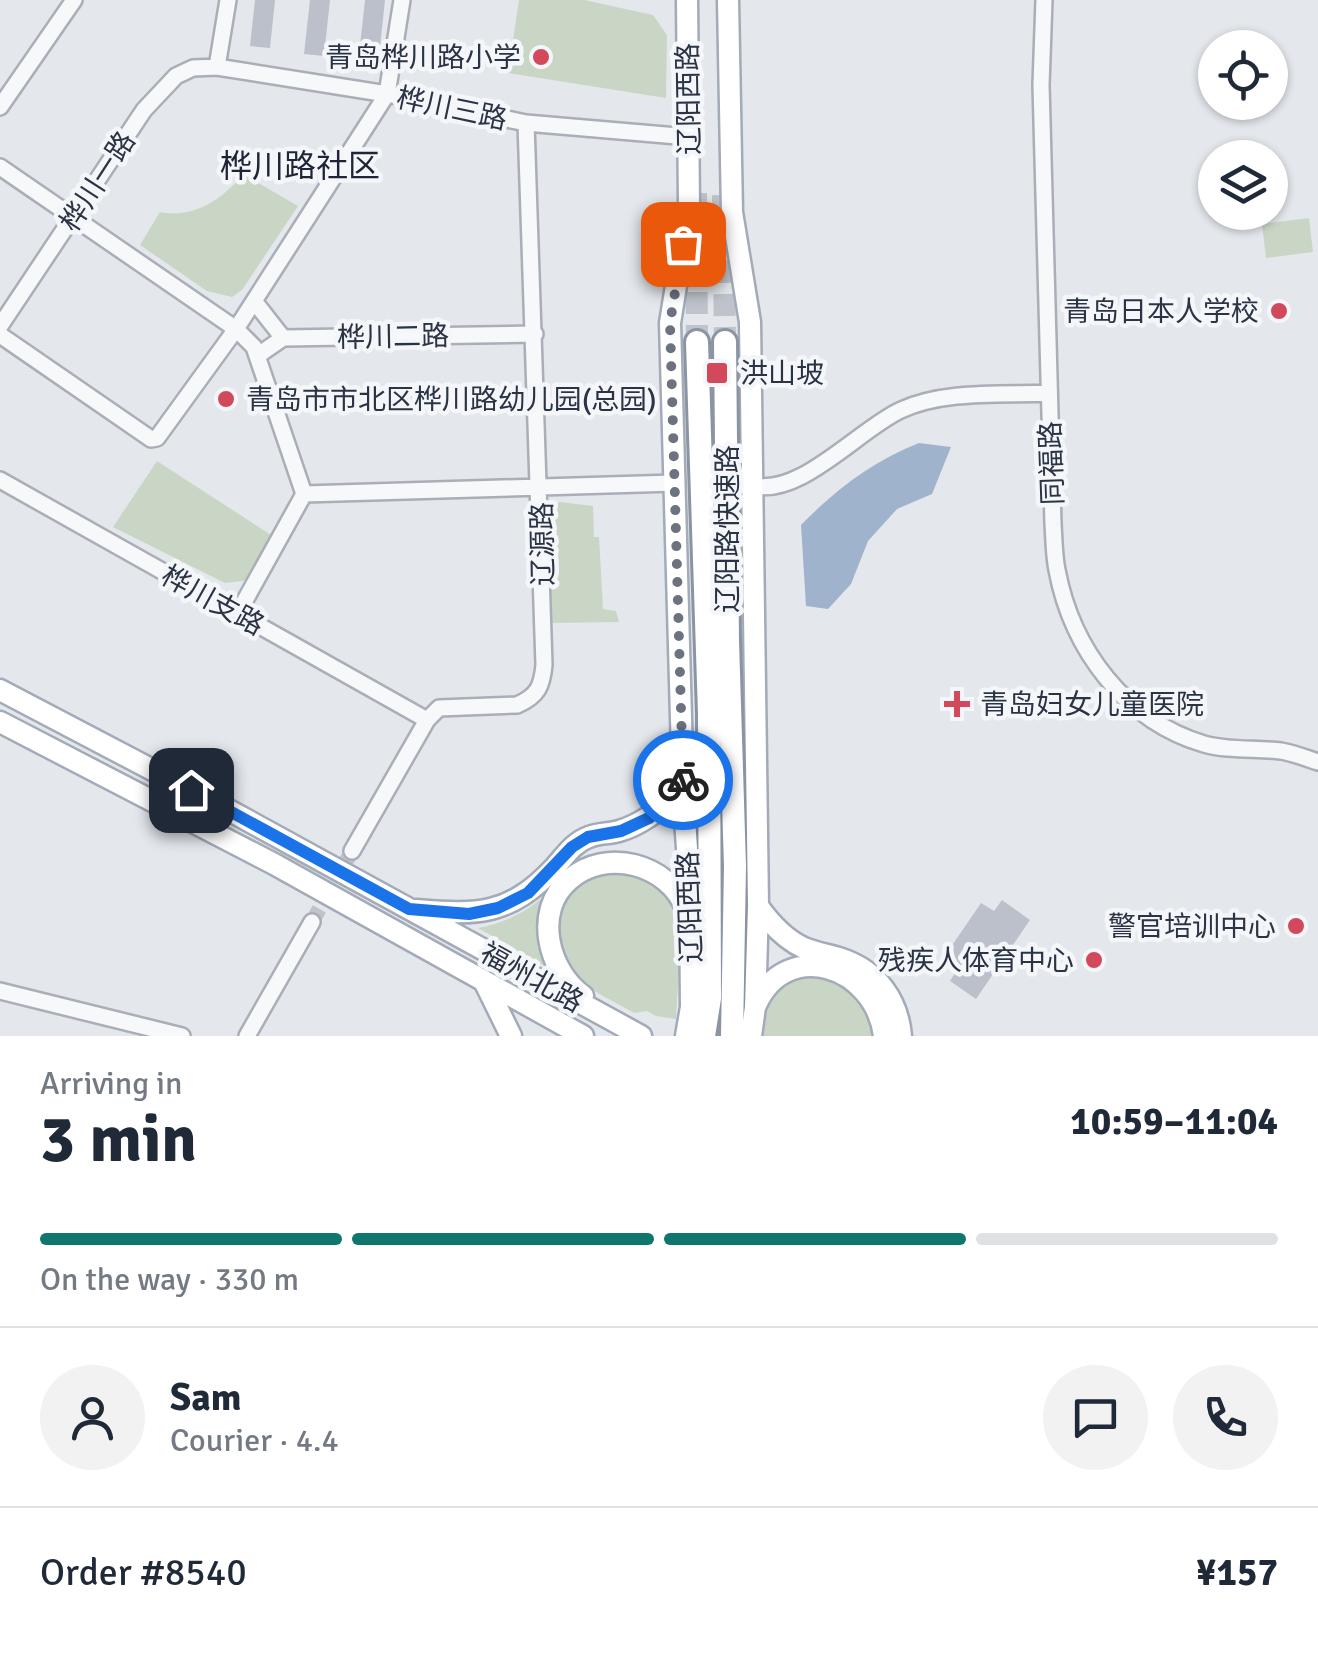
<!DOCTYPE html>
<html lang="en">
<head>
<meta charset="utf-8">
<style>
	:root { --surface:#fff; --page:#f2f2f3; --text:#1f2937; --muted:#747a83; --line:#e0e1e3; --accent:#0f766e }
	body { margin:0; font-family:Signika,"Noto Sans SC",sans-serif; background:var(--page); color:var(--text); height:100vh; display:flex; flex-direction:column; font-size:38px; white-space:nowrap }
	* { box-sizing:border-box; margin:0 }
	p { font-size:32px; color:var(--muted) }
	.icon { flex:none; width:55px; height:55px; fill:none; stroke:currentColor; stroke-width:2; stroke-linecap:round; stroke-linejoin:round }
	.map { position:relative; height:1036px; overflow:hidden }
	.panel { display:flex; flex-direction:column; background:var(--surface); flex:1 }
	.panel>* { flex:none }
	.tools { position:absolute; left:1198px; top:30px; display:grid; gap:20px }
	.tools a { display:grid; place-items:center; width:90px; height:90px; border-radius:50%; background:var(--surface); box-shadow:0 2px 8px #0004; font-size:50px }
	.pin { position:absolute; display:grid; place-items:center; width:85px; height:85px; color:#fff; margin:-42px; border-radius:20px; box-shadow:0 5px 15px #0006 }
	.courier { position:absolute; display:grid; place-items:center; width:100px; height:100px; margin:-50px; border:8px solid #1a73e8; border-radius:50%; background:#fff; color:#222; box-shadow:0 2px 12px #0007 }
	.headline em { font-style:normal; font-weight:700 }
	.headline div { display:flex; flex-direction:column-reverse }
	.headline { display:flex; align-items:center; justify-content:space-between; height:170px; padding:0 40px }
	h1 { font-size:65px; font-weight:700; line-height:75px }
	.bar { display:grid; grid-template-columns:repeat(4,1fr); gap:15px 10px; align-content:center; height:120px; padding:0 40px }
	.bar i { height:12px; border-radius:8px; background:var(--line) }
	.bar .active { background:var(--accent) }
	.bar p { grid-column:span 4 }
	.line { display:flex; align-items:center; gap:25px; padding:0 40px; border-top:2px solid var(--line) }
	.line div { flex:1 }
	.round { display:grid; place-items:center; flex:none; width:105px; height:105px; border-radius:52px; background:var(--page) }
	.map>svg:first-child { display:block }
	.green { fill:#c9d6c5 }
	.water { fill:#9fb4cc }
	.building { fill:#bbc0ca }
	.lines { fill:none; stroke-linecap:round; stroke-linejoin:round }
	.minor-tunnel { stroke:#bfc3cb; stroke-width:15; stroke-dasharray:15 8; stroke-linecap:butt }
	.highway-tunnel { stroke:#bfc3cb; stroke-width:22; stroke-dasharray:22 11; stroke-linecap:butt }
	.minor-casing { stroke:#a9aeb7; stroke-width:20 }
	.major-casing { stroke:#a3abb8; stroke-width:25 }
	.highway-casing { stroke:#8b94a3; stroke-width:28 }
	.minor { stroke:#f7f8fa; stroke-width:15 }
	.major { stroke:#fff; stroke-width:20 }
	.highway { stroke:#fff; stroke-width:22 }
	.done { stroke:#6c737f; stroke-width:10; stroke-dasharray:0 18 }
	.route { stroke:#1a73e8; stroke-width:12 }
	.poi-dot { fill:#d1495b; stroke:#f4f6f9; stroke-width:4 }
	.labels { text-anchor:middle; stroke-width:9; stroke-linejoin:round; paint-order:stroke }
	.poi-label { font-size:28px; fill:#2b3445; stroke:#f4f6f9; text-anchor:end }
	.street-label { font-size:28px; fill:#2b3445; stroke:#f4f6f9 }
	.quarter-label { font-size:32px; fill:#1d2536; stroke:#f4f6f9 }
</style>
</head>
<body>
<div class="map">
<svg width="1318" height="1036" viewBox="0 0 1318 1036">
	<rect width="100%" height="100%" fill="#e4e7ec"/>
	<path class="green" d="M 519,0 L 584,0 L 653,15 L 667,35 L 666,98 L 508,73 Z
		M 243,174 L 298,206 L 242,290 L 232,297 L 207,291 L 140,245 L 160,212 C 194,219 223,199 243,174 Z
		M 1309,218 L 1313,252 L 1266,258 L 1262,224 Z
		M 157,461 L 271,535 L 251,580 L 225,583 L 113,527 Z
		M 560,502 L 593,506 L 594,537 L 599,537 L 603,609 L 616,611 L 619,622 L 552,623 L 547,519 L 552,506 Z
		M 626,870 C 644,875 665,880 674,897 C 685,919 677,991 676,1019 L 656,1016 L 647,1011 L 634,1013 C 616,1002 587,990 574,974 C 549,944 553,889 595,874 C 603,871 617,872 626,870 Z
		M 553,888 C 543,916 536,938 546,967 L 478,928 C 509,922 530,910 553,888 Z
		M 820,973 L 854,986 L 880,1036 L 760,1036 C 765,984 772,985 820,973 Z"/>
	<path class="water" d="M 919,443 L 951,447 L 932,494 L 897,509 L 868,541 L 851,584 L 828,609 L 806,606 L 801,525 C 834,491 874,460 919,443 Z"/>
	<path class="building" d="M 255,0 L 275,0 L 270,48 L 250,46 Z
		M 310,0 L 330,0 L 324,56 L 304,54 Z
		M 365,0 L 385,0 L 378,66 L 358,64 Z
		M 1002,900 L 1030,920 L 976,999 L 950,981 L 957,970 L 942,960 L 981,903 L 994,911 Z"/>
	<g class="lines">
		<path class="minor-tunnel" d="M 312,922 L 352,851"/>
		<path class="highway-tunnel" d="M 696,193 L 697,342
			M 723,195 L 725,342"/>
		<g class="minor-casing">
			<path id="minor" d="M 1044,0 L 1041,85 L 1053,524 C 1054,539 1054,556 1057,570 C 1072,650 1126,721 1204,744 C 1228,751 1256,748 1281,751 C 1293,753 1306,758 1318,762
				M 217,67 L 228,0
				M 0,107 L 74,0
				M 0,167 L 236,329 L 254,347 L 304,494 L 238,613
				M 254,301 L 283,338
				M 0,326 L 144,110 L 176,76 L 193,68 L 217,67 L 387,94 L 526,123 L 689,137
				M 0,335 L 151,439 L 157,438 L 236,329 L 387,94 L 402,0
				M 257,356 L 283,338 L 535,334
				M 0,480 L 427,720
				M 751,485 C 799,499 859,429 901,410 C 944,390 1002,395 1048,393
				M 304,494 L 674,483
				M 352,851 L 427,720 L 439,708 L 517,705 C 538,696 542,686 544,665 L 526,123
				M 0,991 L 182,1036
				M 247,1036 L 312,922"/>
		</g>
		<g class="major-casing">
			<path id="major" d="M 728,0 L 732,212 L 750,322 L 758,906 L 755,1007 L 751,1036
				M 0,690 L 225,808 L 641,1036
				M 0,722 L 274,864 L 583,1036
				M 758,906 C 770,923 784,939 804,948 C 816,953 830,955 842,959 C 877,971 898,1000 901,1036
				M 416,910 C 478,915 509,916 555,867 C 565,856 574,842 589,837 C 598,833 609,834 619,831 C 644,824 663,806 683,790
				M 484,981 L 511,1036
				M 583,996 C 548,971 533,911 569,880 C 606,847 669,864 686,909
				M 756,1005 C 786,937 875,965 884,1036
				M 686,1036 L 691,1007 L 690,892 L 683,790 L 670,323 L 689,205 L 687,0"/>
		</g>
		<g class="highway-casing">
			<path id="highway" d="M 697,342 L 709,714 L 710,998 L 704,1036
				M 725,342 L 728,641 L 735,866 L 732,1036"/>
		</g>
		<use href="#minor" class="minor"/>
		<use href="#major" class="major"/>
		<use href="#highway" class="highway"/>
	</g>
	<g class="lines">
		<path class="done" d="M 683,780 L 670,323 L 683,244"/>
		<path class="route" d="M 191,790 L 409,909 L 469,914 L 498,908 L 528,893 L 572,847 L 588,837 L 621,831 L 649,818 L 683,790 L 683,780"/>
	</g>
	<g class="poi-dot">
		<circle cx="541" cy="57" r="10"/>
		<circle cx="1279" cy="311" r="10"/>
		<rect x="705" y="361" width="24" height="24" rx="5"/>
		<circle cx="226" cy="399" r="10"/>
		<path d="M952 689h10v10h10v10h-10v10h-10v-10h-10v-10h10z"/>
		<circle cx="1296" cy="926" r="10"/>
		<circle cx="1094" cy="960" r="10"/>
	</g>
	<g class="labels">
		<g class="poi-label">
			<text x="521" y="67">青岛桦川路小学</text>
			<text x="1259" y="321">青岛日本人学校</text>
			<text x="740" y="383" text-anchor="start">洪山坡</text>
			<text x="246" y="409" text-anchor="start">青岛市市北区桦川路幼儿园(总园)</text>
			<text x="980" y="714" text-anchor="start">青岛妇女儿童医院</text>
			<text x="1276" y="936">警官培训中心</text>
			<text x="1074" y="970">残疾人体育中心</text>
		</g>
		<g class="street-label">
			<text transform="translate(688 99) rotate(-91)" y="10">辽阳西路</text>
			<text transform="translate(452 108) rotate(12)" y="10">桦川三路</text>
			<text transform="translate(97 181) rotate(-57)" y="10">桦川一路</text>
			<text transform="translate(393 336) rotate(-1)" y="10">桦川二路</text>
			<text transform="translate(1051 463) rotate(-92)" y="10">同福路</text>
			<text transform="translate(727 529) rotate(-90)" y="10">辽阳路快速路</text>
			<text transform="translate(542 544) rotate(-91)" y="10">辽源路</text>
			<text transform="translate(213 600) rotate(29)" y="10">桦川支路</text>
			<text transform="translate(689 907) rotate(-92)" y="10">辽阳西路</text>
			<text transform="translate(532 977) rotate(29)" y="10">福州北路</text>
		</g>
		<g class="quarter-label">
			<text x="300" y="177">桦川路社区</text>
		</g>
	</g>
</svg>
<div class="tools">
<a><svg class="icon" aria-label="locate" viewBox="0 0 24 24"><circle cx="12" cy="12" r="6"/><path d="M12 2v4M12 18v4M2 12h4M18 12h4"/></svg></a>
<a><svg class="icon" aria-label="layers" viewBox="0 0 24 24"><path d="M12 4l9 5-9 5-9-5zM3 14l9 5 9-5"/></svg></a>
</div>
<div class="pin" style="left:683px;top:244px;background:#ea580c"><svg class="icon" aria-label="bag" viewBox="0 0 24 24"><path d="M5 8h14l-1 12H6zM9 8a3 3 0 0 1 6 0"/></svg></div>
<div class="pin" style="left:191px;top:790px;background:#1f2937"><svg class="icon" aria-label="home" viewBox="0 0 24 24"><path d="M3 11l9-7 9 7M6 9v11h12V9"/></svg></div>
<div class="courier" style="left:683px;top:780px"><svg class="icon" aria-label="bike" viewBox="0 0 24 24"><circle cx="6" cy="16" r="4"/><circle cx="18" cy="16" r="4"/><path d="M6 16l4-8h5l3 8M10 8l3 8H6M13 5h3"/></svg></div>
</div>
<section class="panel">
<div class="headline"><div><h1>3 min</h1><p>Arriving in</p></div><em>10:59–11:04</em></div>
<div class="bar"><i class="active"></i><i class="active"></i><i class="active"></i><i></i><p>On the way · 330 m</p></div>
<div class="line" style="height:180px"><a class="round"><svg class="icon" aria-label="person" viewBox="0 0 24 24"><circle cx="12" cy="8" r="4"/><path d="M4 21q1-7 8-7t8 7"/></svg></a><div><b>Sam</b><p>Courier · 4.4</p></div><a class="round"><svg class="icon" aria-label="chat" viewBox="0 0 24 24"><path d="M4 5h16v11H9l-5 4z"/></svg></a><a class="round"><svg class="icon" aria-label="phone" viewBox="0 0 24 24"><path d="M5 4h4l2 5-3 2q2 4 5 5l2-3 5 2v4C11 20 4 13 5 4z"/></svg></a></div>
<div class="line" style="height:130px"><div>Order #8540</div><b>¥157</b></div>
</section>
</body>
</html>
